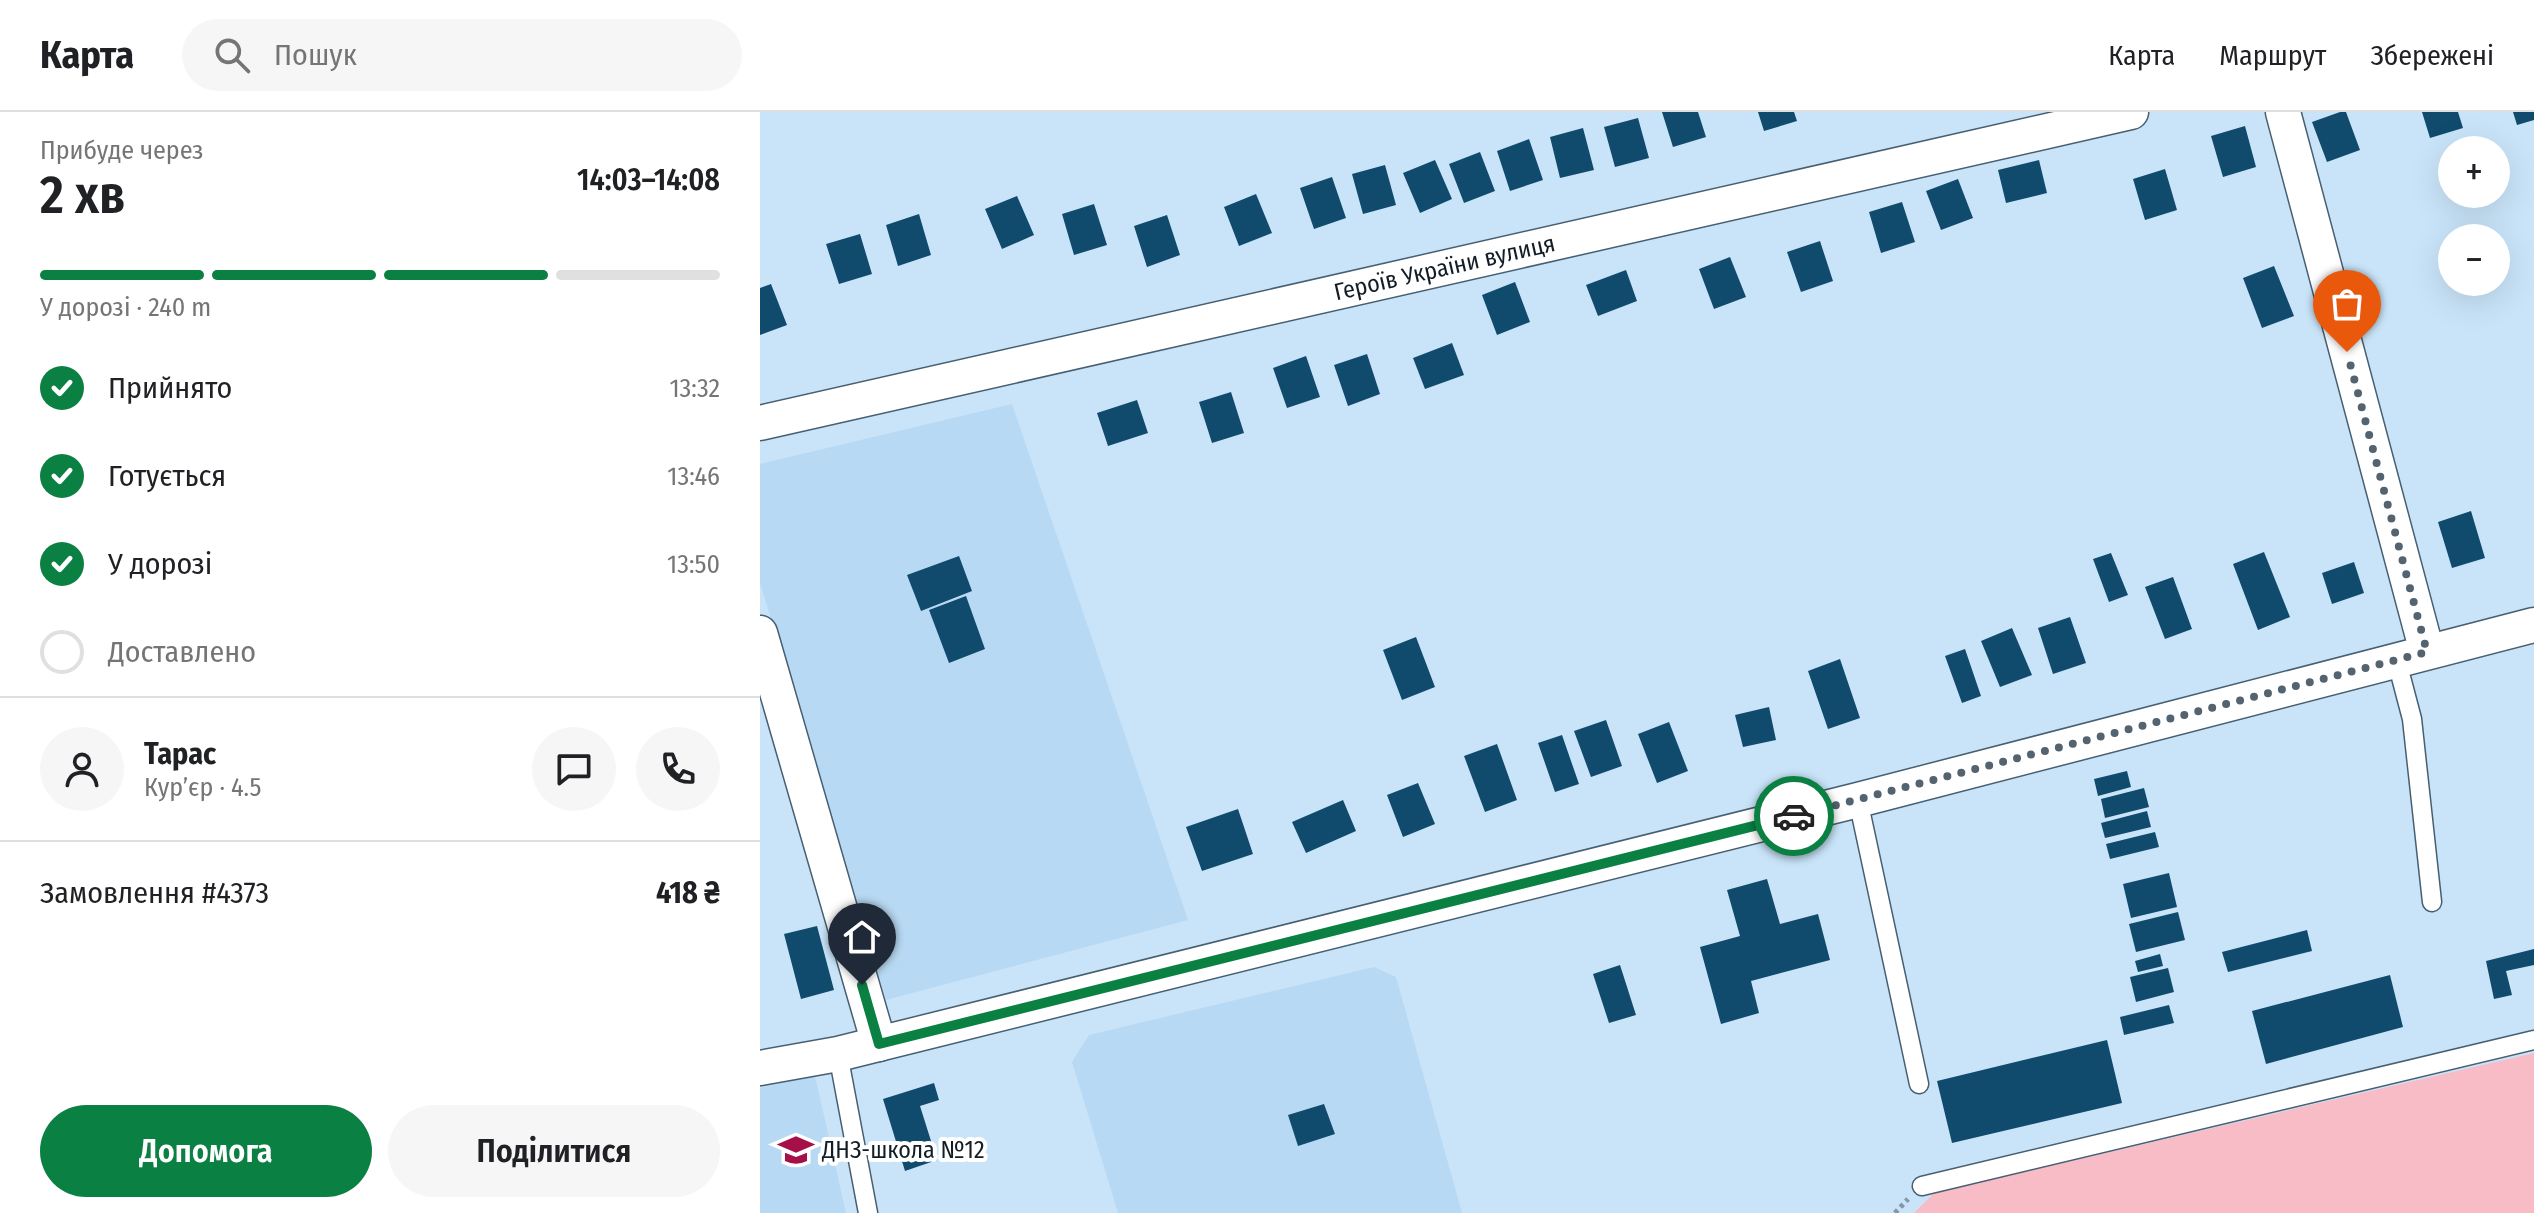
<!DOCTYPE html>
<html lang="uk">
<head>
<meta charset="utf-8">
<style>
	:root { --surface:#fff; --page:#f6f6f6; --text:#202124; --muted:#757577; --line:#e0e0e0; --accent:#0b8043 }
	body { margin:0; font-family:"Fira Sans Condensed",sans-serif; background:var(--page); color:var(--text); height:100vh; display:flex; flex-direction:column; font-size:30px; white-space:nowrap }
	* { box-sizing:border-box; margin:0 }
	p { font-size:26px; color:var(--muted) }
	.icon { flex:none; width:44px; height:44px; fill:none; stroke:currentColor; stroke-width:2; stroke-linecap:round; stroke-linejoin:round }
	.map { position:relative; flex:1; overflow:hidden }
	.panel { display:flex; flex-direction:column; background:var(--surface); width:760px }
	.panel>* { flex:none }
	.buttons { position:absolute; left:1678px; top:24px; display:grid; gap:16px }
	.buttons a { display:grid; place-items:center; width:72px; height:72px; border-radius:50%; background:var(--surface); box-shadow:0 8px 32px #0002; font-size:40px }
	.pin { position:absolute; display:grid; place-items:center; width:68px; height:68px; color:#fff; margin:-82px -34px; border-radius:50% 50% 50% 0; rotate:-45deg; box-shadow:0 0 8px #0007 }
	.pin .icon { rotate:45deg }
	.courier { position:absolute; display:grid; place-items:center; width:80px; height:80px; margin:-40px; border:6px solid #0b8043; border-radius:50%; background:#fff; color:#222; box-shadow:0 2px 10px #0007 }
	.summary em { font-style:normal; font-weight:600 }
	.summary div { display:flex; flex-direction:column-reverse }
	.summary { display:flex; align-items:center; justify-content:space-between; height:136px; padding:0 40px }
	h1 { font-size:52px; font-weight:600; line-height:60px }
	.bar { display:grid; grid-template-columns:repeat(4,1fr); gap:12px 8px; align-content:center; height:96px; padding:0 40px }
	.bar i { height:10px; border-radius:6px; background:var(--line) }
	.bar .selected { background:var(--accent) }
	.bar p { grid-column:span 4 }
	.line { display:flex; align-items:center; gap:20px; padding:0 40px; border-top:2px solid var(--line) }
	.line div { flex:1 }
	.round { display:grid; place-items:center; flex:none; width:84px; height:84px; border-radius:42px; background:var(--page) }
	ol { padding:0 40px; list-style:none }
	li { display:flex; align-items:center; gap:24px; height:88px }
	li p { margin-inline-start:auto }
	li .icon { padding:8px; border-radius:50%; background:var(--accent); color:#fff; stroke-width:4 }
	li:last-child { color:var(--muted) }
	li i { width:44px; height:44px; border:4px solid var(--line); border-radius:50% }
	.action { display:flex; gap:16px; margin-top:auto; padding:16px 40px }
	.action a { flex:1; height:92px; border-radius:48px; background:var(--accent); color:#fff; font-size:32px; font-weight:600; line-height:92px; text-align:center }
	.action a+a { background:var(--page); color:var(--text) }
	header { display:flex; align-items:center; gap:48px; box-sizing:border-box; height:112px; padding:0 40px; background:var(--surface); border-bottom:2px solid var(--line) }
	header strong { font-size:38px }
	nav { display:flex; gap:44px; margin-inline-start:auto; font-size:28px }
	.search { width:560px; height:72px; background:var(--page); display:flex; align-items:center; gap:20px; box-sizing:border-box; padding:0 28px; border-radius:44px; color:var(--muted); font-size:30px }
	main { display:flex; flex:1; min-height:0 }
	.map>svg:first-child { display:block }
	.built { fill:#b8d9f3 }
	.green { fill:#f7bcc5 }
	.building { fill:#104a6c }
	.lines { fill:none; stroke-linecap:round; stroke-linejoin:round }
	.lane-casing { stroke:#475f71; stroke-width:21 }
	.street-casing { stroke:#475f71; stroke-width:37 }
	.path { stroke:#8397a7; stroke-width:5; stroke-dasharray:4 4; stroke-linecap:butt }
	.lane { stroke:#fff; stroke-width:18 }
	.street { stroke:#fff; stroke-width:34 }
	.done { stroke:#53636f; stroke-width:8; stroke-dasharray:0 14.4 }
	.route { stroke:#0b8043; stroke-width:10 }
	.labels { text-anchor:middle; stroke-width:8; stroke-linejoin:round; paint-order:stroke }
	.street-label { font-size:24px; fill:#131d25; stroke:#fff }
	.poi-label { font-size:24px; fill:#131d25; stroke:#fff; text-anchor:start }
</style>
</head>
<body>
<header>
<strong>Карта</strong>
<div class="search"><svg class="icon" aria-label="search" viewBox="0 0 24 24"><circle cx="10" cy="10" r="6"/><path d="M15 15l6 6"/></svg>Пошук</div>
<nav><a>Карта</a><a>Маршрут</a><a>Збережені</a></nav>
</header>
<main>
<section class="panel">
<div class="summary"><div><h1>2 хв</h1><p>Прибуде через</p></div><em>14:03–14:08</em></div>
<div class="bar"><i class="selected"></i><i class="selected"></i><i class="selected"></i><i></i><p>У дорозі · 240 m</p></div>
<ol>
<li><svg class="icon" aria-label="check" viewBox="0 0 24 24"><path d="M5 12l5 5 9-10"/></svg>Прийнято<p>13:32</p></li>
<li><svg class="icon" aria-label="check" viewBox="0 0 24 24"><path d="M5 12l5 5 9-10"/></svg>Готується<p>13:46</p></li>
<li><svg class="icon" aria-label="check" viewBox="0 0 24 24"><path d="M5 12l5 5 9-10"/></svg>У дорозі<p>13:50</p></li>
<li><i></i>Доставлено</li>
</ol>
<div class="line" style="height:144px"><a class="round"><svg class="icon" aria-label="person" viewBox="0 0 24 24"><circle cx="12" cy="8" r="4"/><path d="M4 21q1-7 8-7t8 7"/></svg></a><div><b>Тарас</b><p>Кур’єр · 4.5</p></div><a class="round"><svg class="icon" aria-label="chat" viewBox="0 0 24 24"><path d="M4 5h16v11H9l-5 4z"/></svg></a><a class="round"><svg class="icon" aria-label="phone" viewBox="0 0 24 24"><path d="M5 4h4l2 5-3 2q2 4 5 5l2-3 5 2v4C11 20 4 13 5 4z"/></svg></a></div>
<div class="line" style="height:104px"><div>Замовлення #4373</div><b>418 ₴</b></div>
<div class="action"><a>Допомога</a><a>Поділитися</a></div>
</section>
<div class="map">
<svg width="1774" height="1101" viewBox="0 0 1774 1101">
	<rect width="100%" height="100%" fill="#c9e4f9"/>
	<path class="built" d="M 252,292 L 428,808 L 126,888 L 0,471 L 0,352 Z
		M 614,855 L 636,865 L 702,1101 L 358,1101 L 312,950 L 329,923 Z
		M 55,964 L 86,1101 L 0,1101 L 0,976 Z"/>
	<path class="green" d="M 1774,941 L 1774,1101 L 1154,1101 L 1174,1081 Z"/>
	<path class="building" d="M 902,0 L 938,0 L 946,25 L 913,35 Z
		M 998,0 L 1034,0 L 1037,9 L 1004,19 Z
		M 1580,0 L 1586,0 L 1600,38 L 1567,50 L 1552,10 Z
		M 1662,0 L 1698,0 L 1703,16 L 1670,26 Z
		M 1753,0 L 1774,0 L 1774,8 L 1757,13 Z
		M 878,6 L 889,46 L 855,55 L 844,15 Z
		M 1485,14 L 1496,55 L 1463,65 L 1451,24 Z
		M 823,16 L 834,58 L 800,66 L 790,25 Z
		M 769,27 L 783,68 L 750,79 L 737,39 Z
		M 720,40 L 735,79 L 704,91 L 689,52 Z
		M 675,48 L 692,87 L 660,101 L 643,61 Z
		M 1279,48 L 1287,81 L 1246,91 L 1238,58 Z
		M 625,53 L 636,93 L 603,102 L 592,62 Z
		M 1405,57 L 1417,98 L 1385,108 L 1373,67 Z
		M 572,65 L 586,106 L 554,117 L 540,76 Z
		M 1198,67 L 1213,106 L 1181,118 L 1166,79 Z
		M 496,82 L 512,121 L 479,134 L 464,95 Z
		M 257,84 L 274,123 L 242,137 L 225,97 Z
		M 1142,90 L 1155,130 L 1121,141 L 1109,100 Z
		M 334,92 L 347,133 L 314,143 L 302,102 Z
		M 159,102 L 171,143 L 138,154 L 126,113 Z
		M 407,103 L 420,143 L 387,155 L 374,114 Z
		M 100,122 L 112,162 L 79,172 L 66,132 Z
		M 1060,129 L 1073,169 L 1041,180 L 1027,140 Z
		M 970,145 L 986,185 L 954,197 L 939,157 Z
		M 1514,154 L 1534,204 L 1502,216 L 1483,166 Z
		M 866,158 L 877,189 L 838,204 L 826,173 Z
		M 755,170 L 770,210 L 737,223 L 722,183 Z
		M 11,172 L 27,213 L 0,223 L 0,176 Z
		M 692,231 L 704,263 L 665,277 L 653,246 Z
		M 607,242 L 620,282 L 588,294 L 574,253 Z
		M 546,244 L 560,285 L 527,296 L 513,256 Z
		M 471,280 L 484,321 L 452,331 L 439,290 Z
		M 377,288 L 388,321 L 348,334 L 337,301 Z
		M 1711,399 L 1725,446 L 1692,456 L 1678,410 Z
		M 1504,440 L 1530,505 L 1498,518 L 1473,452 Z
		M 1351,441 L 1368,483 L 1349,490 L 1333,447 Z
		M 199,444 L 212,479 L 161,499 L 147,463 Z
		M 1594,450 L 1604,481 L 1572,492 L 1562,461 Z
		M 1413,465 L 1432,517 L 1405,527 L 1385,475 Z
		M 206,484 L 225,537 L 189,551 L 169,498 Z
		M 1310,505 L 1326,551 L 1293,562 L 1278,516 Z
		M 1252,516 L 1272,563 L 1240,575 L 1221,529 Z
		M 656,525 L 675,575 L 642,588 L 623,538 Z
		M 1205,537 L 1221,584 L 1202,591 L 1185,544 Z
		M 1080,547 L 1100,606 L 1068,617 L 1048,559 Z
		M 1009,595 L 1016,628 L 983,635 L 975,603 Z
		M 846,608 L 862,654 L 831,665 L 814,619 Z
		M 909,610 L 928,659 L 897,671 L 878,622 Z
		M 802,623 L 819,672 L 795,680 L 778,631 Z
		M 737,632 L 757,688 L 725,700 L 704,644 Z
		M 1367,659 L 1371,675 L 1338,684 L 1334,667 Z
		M 658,671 L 675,712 L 643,725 L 627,683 Z
		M 1384,676 L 1389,695 L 1345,706 L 1341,687 Z
		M 583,688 L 596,719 L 546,741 L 532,710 Z
		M 478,697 L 493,742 L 442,759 L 426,715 Z
		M 1387,699 L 1391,715 L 1345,726 L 1341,711 Z
		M 1395,720 L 1399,735 L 1350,747 L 1346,732 Z
		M 1409,761 L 1417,795 L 1371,806 L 1363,772 Z
		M 1007,767 L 1020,812 L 1058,802 L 1070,848 L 991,869 L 999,901 L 961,912 L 940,835 L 980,824 L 967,778 Z
		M 1418,800 L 1425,828 L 1376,840 L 1369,812 Z
		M 57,814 L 74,878 L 41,887 L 24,822 Z
		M 1547,818 L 1552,839 L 1468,860 L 1462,840 Z
		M 1774,837 L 1774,853 L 1746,859 L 1752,883 L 1734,887 L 1726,849 Z
		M 1400,842 L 1403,854 L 1378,860 L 1375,849 Z
		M 860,853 L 876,903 L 849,911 L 833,862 Z
		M 1408,856 L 1414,880 L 1376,890 L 1370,865 Z
		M 1630,863 L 1643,915 L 1506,952 L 1492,899 Z
		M 1409,893 L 1414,911 L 1364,923 L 1360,905 Z
		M 1347,928 L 1362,991 L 1192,1031 L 1177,969 Z
		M 174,971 L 179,988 L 160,994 L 177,1048 L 145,1059 L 123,987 Z
		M 564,992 L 575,1022 L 538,1034 L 528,1003 Z"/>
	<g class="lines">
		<g class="lane-casing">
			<path id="lane" d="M 1637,550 L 1652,607 L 1672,790
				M 1098,688 L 1159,972
				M 78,942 L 108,1101
				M 1162,1074 L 1774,928"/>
		</g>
		<g class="street-casing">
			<g id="street">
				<path d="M 1523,0 L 1667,540"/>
				<path id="s1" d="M 0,311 L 1371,0"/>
				<path d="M 0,521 L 119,932"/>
				<path d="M 0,956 L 78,942 L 1098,688 L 1774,513"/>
			</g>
		</g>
		<path class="path" d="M 1135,1101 L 1148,1087"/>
		<use href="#lane" class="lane"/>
		<use href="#street" class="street"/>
	</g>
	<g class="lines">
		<path class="done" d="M 1034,704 L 1667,540 L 1587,240"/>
		<path class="route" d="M 102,873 L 119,932 L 1034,704"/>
	</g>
	<defs>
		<g id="school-bare" transform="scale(2.76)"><path d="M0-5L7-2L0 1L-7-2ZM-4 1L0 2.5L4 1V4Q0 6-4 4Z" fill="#a61048" stroke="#fff" stroke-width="2.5" paint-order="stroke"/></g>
	</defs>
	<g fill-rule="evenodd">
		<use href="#school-bare" x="36" y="1038"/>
	</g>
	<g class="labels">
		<g class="street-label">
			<text dy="8" stroke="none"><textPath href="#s1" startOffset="702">Героїв України вулиця</textPath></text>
		</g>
		<g class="poi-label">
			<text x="62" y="1046">ДНЗ-школа №12</text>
		</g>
	</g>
</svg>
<div class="buttons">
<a>+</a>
<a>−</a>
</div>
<div class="pin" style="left:1587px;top:240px;background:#ea580c"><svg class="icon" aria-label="bag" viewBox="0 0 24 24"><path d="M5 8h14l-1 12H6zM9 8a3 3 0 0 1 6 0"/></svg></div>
<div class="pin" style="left:102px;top:873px;background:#1f2937"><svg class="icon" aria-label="home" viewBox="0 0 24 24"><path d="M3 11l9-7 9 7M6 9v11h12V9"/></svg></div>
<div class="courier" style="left:1034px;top:704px"><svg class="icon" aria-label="car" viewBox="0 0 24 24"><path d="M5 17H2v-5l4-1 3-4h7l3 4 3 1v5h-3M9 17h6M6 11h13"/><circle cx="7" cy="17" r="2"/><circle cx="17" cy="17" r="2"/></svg></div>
</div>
</main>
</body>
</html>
